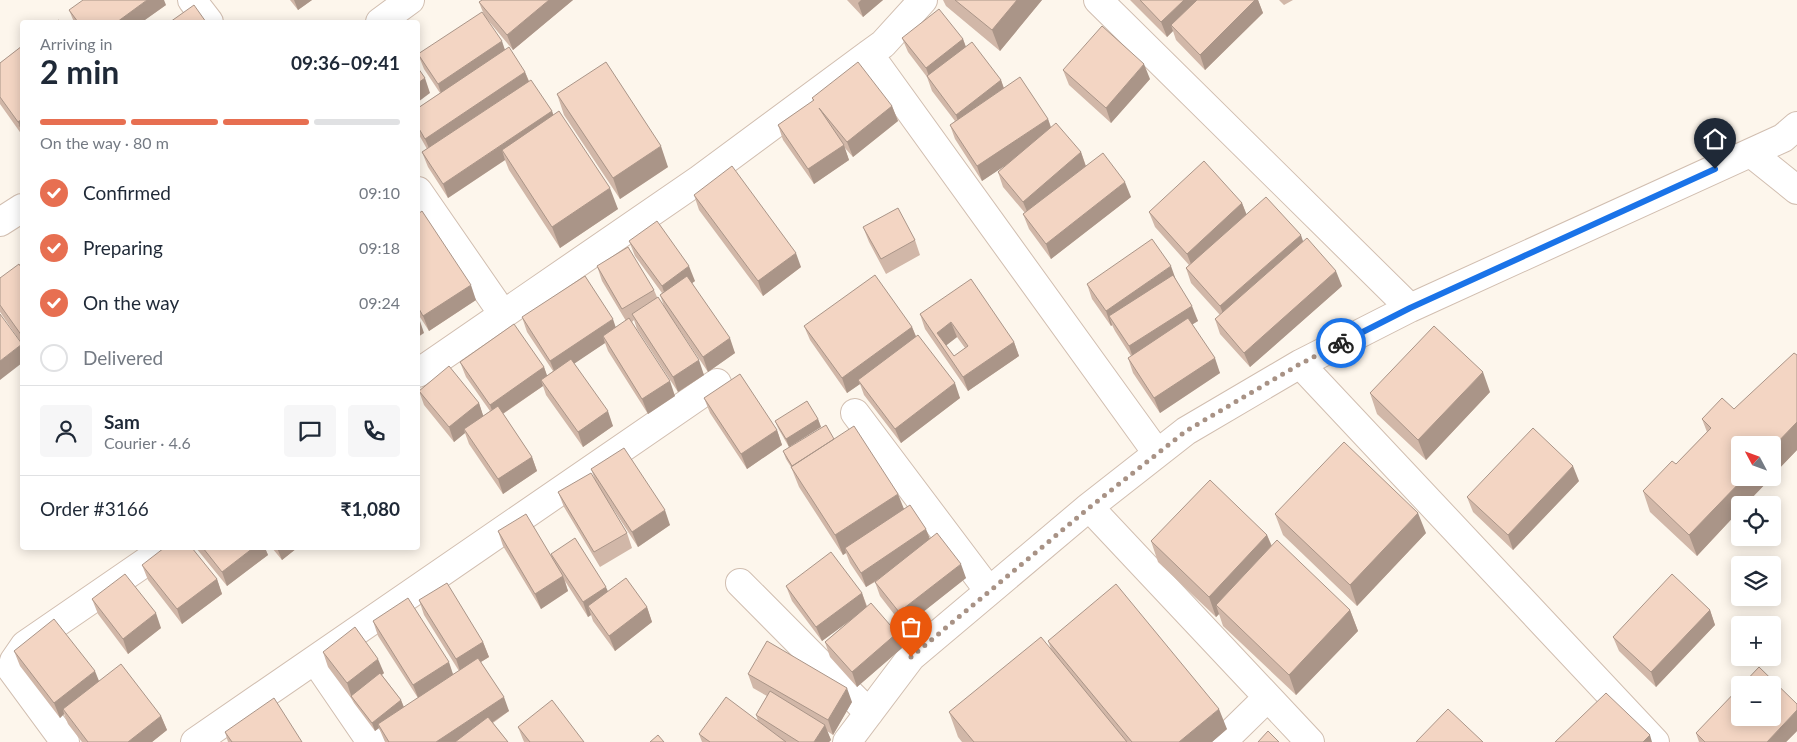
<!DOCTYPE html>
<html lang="en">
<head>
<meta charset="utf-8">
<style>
	:root { --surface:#fff; --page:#f6f6f7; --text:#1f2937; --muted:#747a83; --line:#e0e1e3; --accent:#e76f51 }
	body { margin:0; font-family:Lato,sans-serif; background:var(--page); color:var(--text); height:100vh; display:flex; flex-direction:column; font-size:19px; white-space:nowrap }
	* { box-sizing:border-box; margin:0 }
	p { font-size:16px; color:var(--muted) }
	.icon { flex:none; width:28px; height:28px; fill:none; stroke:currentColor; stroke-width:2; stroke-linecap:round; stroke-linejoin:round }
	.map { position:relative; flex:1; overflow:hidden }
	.panel { position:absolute; left:20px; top:20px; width:400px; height:530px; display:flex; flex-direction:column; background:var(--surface); border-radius:5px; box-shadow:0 2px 12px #0003 }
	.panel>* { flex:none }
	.needle { width:32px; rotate:311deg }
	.buttons { position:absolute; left:1731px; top:436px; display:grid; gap:10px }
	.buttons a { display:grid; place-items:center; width:50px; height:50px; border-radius:5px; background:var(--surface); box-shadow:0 2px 12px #0003; font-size:25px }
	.pin { position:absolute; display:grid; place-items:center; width:42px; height:42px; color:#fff; margin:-51px -21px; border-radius:50% 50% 50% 0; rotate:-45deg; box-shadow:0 0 5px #0007 }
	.pin .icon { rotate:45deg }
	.courier { position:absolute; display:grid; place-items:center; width:50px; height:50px; margin:-25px; border:4px solid #1a73e8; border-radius:50%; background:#fff; color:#222; box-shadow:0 1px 6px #0007 }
	.headline em { font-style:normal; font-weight:700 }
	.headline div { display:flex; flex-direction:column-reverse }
	.headline { display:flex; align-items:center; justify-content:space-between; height:85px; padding:0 20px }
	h1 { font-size:32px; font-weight:700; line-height:38px }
	.bar { display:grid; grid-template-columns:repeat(4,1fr); gap:8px 5px; align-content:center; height:60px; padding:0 20px }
	.bar i { height:6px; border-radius:4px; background:var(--line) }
	.bar .on { background:var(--accent) }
	.bar p { grid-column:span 4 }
	.line { display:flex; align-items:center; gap:12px; padding:0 20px; border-top:1px solid var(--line) }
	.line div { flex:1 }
	.round { display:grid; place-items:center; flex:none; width:52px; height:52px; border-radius:5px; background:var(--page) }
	ol { padding:0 20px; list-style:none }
	li { display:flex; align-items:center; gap:15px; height:55px }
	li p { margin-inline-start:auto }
	li .icon { padding:5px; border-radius:50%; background:var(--accent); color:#fff; stroke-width:4 }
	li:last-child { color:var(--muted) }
	li i { width:28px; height:28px; border:2px solid var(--line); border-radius:50% }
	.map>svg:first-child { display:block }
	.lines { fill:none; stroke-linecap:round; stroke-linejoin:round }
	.minor-casing { stroke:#d1beb0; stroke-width:30 }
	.minor { stroke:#fff; stroke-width:28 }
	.wall { fill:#d1b7a8; fill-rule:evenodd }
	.shaded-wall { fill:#aa9588 }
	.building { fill:#f3d5c3; stroke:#aa9588; fill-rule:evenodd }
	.done { stroke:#a89285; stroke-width:5; stroke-dasharray:0 9 }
	.route { stroke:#1a73e8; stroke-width:6 }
</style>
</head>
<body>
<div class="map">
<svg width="1797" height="742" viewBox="0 0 1797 742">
	<rect width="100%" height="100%" fill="#fdf6ec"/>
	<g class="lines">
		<g class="minor-casing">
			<path id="minor" d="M 192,0 L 209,22
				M 1098,0 L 1410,308
				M 380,22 L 410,0
				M 869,54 L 1157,453
				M 1751,153 L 1797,190
				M 418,191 L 503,314
				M 0,222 L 22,208
				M 1300,364 L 1655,742
				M 418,373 L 700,179 L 869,54 L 883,44 L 923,0
				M 855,413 L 989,591
				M 1089,507 L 1310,742
				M 740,583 L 869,713
				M 315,660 L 371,742
				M 65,742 L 12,670 L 14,661 L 25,645 L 166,548
				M 195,742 L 717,383
				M 847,742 L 911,657 L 1089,507 L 1186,431 L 1300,364 L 1410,308 L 1783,138 L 1797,126
				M 1222,742 L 1267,698"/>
		</g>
		<use href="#minor" class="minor"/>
	</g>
	<path class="wall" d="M 290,0 L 312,0 L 298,10 Z
		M 482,0 L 573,0 L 513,50 L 487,19 L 505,50 L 525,72 L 529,81 L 552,111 L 553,115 L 618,209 L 560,248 L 509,170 L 505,160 L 448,198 L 428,167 L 422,152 L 427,149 L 418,133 L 418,108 L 440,93 L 424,69 L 418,54 L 484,15 L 479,2 Z
		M 847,0 L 883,0 L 863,17 Z
		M 943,0 L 1042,0 L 1000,51 L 946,6 Z
		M 1130,0 L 1258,0 L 1263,13 L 1205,70 L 1176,40 L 1173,31 L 1167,37 Z
		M 1279,0 L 1293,0 L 1284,5 Z
		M 166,5 L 142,22 L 74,22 L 69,10 Z
		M 902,38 L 963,39 L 966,47 L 1001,80 L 1004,88 L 1048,119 L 1051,127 L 1081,152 L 1086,166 L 1131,197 L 1051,259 L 1029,229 L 1023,214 L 1025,213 L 1003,187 L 998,172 L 1008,163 L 982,181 L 955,139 L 950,125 L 955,121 L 932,91 L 927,77 L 908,52 Z
		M 22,46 L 22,135 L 0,104 L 0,63 Z
		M 1063,70 L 1150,79 L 1111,123 L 1069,85 Z
		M 557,94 L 668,167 L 620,199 L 564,115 Z
		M 812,98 L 892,106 L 898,121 L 853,157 L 844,147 L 849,160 L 814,184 L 783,140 L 778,125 L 813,101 Z
		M 694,195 L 801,267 L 763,296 L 699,210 Z
		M 1242,203 L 1246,214 L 1303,242 L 1342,286 L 1250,367 L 1220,334 L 1215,319 L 1220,315 L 1191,283 L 1186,268 L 1189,265 L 1155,227 L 1149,212 Z
		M 418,214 L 476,300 L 429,331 L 418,314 Z
		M 863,227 L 915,240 L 920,255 L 886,274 L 869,242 Z
		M 629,241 L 695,281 L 692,283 L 735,353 L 708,372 L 671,317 L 704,375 L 678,392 L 637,329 L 634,320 L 632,322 L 675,396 L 648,414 L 608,351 L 605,343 L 574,363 L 613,426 L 583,447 L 546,395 L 543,386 L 503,414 L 532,457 L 537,471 L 503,494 L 469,444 L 465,433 L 454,442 L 424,405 L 419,391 L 479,403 L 483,416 L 490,411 L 466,377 L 460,362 L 544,367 L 547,376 L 553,371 L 527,332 L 522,317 L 616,327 L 626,321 L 602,281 L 597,266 L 654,290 L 657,297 L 665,309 L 660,295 L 662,293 L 635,256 Z
		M 22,269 L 22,344 L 0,312 L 0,278 Z
		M 1176,280 L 1198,321 L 1192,324 L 1220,373 L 1160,413 L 1133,373 L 1128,358 L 1131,356 L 1115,331 L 1112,325 L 1111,326 L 1092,299 L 1087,284 Z
		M 920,314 L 1014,342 L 1019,356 L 968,391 L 925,329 ZM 957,337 L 965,348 L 954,356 L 946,345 Z
		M 804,326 L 912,327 L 916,336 L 960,398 L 901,443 L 864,395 L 860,384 L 847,393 L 810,340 Z
		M 1797,355 L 1797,450 L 1772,476 L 1772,445 L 1740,478 L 1771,478 L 1745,505 L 1740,505 L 1740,510 L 1697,556 L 1650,512 L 1643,491 L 1676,464 L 1707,432 L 1702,419 L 1734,409 Z
		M 1490,392 L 1426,460 L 1377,414 L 1370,393 Z
		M 704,398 L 777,430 L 782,445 L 747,469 L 710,413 Z
		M 818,419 L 821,427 L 789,447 L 778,428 L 775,421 Z
		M 834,439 L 904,509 L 930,539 L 966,578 L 904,627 L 880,596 L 875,582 L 866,587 L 850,563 L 846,553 L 843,555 L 799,487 L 791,467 L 786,459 L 783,451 Z
		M 591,469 L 670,525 L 638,547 L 606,498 L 627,533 L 632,548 L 600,567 L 564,507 L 558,492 L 595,480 Z
		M 1579,481 L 1513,550 L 1473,512 L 1467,497 Z
		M 1275,514 L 1426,533 L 1357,606 L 1283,535 Z
		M 498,531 L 553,560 L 551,554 L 608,591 L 647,607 L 652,622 L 615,651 L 593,621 L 591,615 L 588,617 L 565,581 L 568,591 L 541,609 L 503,546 Z
		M 1267,535 L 1272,546 L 1350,610 L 1358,631 L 1296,695 L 1223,626 L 1219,614 L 1216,617 L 1158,562 L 1151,541 Z
		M 196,548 L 265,548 L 268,555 L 227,586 Z
		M 272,548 L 297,548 L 282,560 Z
		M 142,565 L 217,579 L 222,594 L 182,624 L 148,580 Z
		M 786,586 L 862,593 L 867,606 L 902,648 L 857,687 L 830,657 L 825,642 L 848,622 L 822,641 L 792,601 Z
		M 92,599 L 161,628 L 128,654 L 98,614 Z
		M 419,600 L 483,642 L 489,657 L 481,662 L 509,711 L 493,723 L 508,742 L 385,742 L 379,728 L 375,731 L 354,703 L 351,698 L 328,667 L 323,652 L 384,673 L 382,675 L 401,700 L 404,707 L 418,698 L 378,636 L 373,621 L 453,674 L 459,671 L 424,615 Z
		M 1710,610 L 1715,625 L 1656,687 L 1619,651 L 1613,637 Z
		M 1048,641 L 1227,729 L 1212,742 L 962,742 L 958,737 L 949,712 L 1051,649 Z
		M 14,651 L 99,681 L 161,716 L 167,730 L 152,742 L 82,742 L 68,724 L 64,714 L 60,718 L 20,666 Z
		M 748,674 L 852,702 L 833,735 L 827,731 L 831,740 L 829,742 L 702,742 L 699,734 L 758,721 L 756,715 L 767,696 L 753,688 Z
		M 518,727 L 584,742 L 524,742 Z
		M 1797,731 L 1786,742 L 1699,742 L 1696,733 Z
		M 225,732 L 302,742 L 228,742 Z"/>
	<path class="shaded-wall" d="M 147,0 L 164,0 L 166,5 L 142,22 L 117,22 Z
		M 294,0 L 312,0 L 298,10 Z
		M 549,0 L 573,0 L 513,50 L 507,35 Z
		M 861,0 L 883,0 L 863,17 L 858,3 Z
		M 1017,0 L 1042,0 L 1000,51 L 992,30 Z
		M 1184,0 L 1205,0 L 1171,25 L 1173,31 L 1167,37 L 1161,22 Z
		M 1255,0 L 1258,0 L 1263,13 L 1205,70 L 1200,55 Z
		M 963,39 L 968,53 L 931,82 L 926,68 Z
		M 502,41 L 507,56 L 443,99 L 438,84 Z
		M 1144,64 L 1150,79 L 1111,123 L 1106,108 Z
		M 525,72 L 531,87 L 431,153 L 425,139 Z
		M 425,78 L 430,93 L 418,102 L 418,83 Z
		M 1001,80 L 1006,95 L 961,130 L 956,115 Z
		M 892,106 L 898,121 L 853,157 L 847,142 Z
		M 552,111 L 557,126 L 502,150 L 505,160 L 448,198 L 443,184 Z
		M 22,119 L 22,130 L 18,122 Z
		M 1048,119 L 1053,134 L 982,181 L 977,166 Z
		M 844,145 L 849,160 L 814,184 L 808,169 Z
		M 661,146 L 668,167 L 620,199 L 613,178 Z
		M 1081,152 L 1086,167 L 1029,216 L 1023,202 Z
		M 1125,182 L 1131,197 L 1051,259 L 1046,244 Z
		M 610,188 L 618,209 L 560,248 L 552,227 Z
		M 1242,203 L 1248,218 L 1193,269 L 1187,254 Z
		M 1301,235 L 1306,250 L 1226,321 L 1220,306 Z
		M 796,253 L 801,267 L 763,296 L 758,281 Z
		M 689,266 L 695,281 L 667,301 L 662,286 Z
		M 1171,266 L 1176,280 L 1109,316 L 1112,325 L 1111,326 L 1106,311 Z
		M 1336,271 L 1342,286 L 1250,367 L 1244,353 Z
		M 471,285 L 476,300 L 429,331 L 423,316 Z
		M 1192,306 L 1198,321 L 1134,361 L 1129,346 Z
		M 419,318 L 424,333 L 418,337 L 418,319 Z
		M 613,319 L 618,334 L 603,336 L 605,343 L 556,376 L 550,361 Z
		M 951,322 L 957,337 L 943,348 L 937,333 Z
		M 912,327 L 918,342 L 858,380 L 860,384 L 847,393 L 842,378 Z
		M 730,338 L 735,353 L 708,372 L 703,357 Z
		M 1014,342 L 1019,356 L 968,391 L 963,377 Z
		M 22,344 L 22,363 L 0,380 L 0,361 Z
		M 1215,358 L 1220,373 L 1160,413 L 1154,398 Z
		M 699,360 L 704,375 L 678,392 L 673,377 Z
		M 544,367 L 549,381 L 541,380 L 543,386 L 495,419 L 490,405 Z
		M 1483,372 L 1490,392 L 1426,460 L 1418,440 Z
		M 670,381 L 675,396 L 648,414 L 642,399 Z
		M 955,383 L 960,398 L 901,443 L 895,429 Z
		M 479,403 L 484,418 L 464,429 L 465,433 L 454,442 L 449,427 Z
		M 608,411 L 613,426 L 583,447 L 578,432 Z
		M 818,419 L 821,427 L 789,447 L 786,439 Z
		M 1797,422 L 1797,450 L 1772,476 L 1772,448 Z
		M 777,430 L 782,445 L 747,469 L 741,454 Z
		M 532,457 L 537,471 L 503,494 L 498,479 Z
		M 1573,466 L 1579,481 L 1513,550 L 1508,535 Z
		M 1744,478 L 1771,478 L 1745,505 L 1740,505 L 1740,510 L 1697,556 L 1689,535 Z
		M 898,494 L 906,514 L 845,548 L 846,553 L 843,555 L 835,535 Z
		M 665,510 L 670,525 L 638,547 L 632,532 Z
		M 1418,513 L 1426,533 L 1357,606 L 1350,585 Z
		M 926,529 L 932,544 L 866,587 L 861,573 Z
		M 1267,535 L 1275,555 L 1216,605 L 1219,614 L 1216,617 L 1209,597 Z
		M 253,548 L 265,548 L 268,555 L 227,586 L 222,572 Z
		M 277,548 L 297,548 L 282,560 Z
		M 961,564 L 966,578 L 904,627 L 899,612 Z
		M 563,576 L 568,591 L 541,609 L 535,594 Z
		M 217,579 L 222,594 L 182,624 L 177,609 Z
		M 606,587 L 612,601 L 588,606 L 591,615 L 588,617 L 583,602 Z
		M 862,593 L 867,608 L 822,641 L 816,627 Z
		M 647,607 L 652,622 L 615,651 L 609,636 Z
		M 1350,610 L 1358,631 L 1296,695 L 1289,675 Z
		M 1710,610 L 1715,625 L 1656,687 L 1651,672 Z
		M 156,613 L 161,628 L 128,654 L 123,639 Z
		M 897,633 L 902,648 L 857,687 L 852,672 Z
		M 483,642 L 489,657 L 461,674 L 456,659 Z
		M 378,659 L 384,673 L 352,698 L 347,683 Z
		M 449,662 L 454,677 L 419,700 L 413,685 Z
		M 95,671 L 101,686 L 63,709 L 64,714 L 60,718 L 54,703 Z
		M 847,688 L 852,702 L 833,735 L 828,720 Z
		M 504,697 L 509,711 L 463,742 L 436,742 Z
		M 401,700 L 404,708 L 378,724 L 379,728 L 375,731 L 372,723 Z
		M 1219,709 L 1227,729 L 1212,742 L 1179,742 Z
		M 1797,710 L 1797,731 L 1786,742 L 1767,742 Z
		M 161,716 L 167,730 L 152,742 L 128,742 Z
		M 825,725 L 831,740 L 829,742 L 814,742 Z
		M 1650,735 L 1652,742 L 1643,742 Z"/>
	<path class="building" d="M 83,0 L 147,0 L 117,22 L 78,22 L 69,10 Z
		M 482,0 L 549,0 L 507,35 L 479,2 Z
		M 955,0 L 1017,0 L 992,30 Z
		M 1140,0 L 1184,0 L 1161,22 Z
		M 1197,0 L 1255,0 L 1200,55 L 1171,25 Z
		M 194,5 L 206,22 L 170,22 Z
		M 939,9 L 963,39 L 926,68 L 902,38 Z
		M 482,12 L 502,41 L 438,84 L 418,54 Z
		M 59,20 L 61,22 L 55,22 Z
		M 1102,26 L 1144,64 L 1106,108 L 1063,70 Z
		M 972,42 L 1001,80 L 956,115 L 927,76 Z
		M 22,46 L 22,119 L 18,122 L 0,97 L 0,63 Z
		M 509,47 L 525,72 L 425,139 L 418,127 L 418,108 Z
		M 606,62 L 661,146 L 613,178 L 557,94 Z
		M 858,62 L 892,106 L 847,142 L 819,108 L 844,145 L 808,169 L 778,125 L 814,100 L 812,98 Z
		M 418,68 L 425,78 L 418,83 Z
		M 1020,77 L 1048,119 L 977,166 L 950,125 Z
		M 531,80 L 552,111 L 443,184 L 422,152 Z
		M 559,111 L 610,188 L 552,227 L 502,150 Z
		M 22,123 L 22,130 L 19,125 Z
		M 1056,123 L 1081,152 L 1023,202 L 998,172 Z
		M 1103,153 L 1125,182 L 1046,244 L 1023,214 Z
		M 1204,161 L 1242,203 L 1187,254 L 1149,212 Z
		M 732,166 L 796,253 L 758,281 L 694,195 Z
		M 1266,197 L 1301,235 L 1220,306 L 1186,268 Z
		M 898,208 L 915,240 L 881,259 L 863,227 Z
		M 422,211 L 471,285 L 423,316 L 418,307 L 418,214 Z
		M 657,221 L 689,266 L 662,286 L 629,241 Z
		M 1307,238 L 1336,271 L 1244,353 L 1215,319 Z
		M 1152,239 L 1171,266 L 1106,311 L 1087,284 Z
		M 628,247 L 654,290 L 622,309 L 597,266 Z
		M 19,264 L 22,269 L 22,336 L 0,305 L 0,278 Z
		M 875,275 L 912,327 L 842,378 L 804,326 Z
		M 1173,275 L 1192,306 L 1129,346 L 1109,316 Z
		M 585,276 L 613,319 L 550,361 L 522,317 Z
		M 687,276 L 730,338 L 703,357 L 660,295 Z
		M 971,279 L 1014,342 L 963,377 L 920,314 ZM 951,322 L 968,346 L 954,356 L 937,333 Z
		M 658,297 L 699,360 L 673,377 L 632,314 Z
		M 0,314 L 22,344 L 0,361 Z
		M 629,318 L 670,381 L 642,399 L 603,336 Z
		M 1188,318 L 1215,358 L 1154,398 L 1128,358 Z
		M 514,324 L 544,367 L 490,405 L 460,362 Z
		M 1434,326 L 1483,372 L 1418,440 L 1370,393 Z
		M 918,335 L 955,383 L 895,429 L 858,380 Z
		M 1794,353 L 1797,355 L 1797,422 L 1772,448 L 1772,445 L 1740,445 L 1740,478 L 1744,478 L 1689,535 L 1643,491 L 1672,461 L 1676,464 L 1711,428 L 1702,419 L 1722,398 L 1734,409 Z
		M 571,359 L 608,411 L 578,432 L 541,380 Z
		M 449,366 L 479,403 L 449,427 L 419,391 Z
		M 740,374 L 777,430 L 741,454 L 704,398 Z
		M 807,401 L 818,419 L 786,439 L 775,421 Z
		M 498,406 L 532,457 L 498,479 L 464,429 Z
		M 826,425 L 834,439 L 792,466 L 783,451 Z
		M 854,426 L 898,494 L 835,535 L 791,467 Z
		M 1533,428 L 1573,466 L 1508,535 L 1467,497 Z
		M 1344,442 L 1418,513 L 1350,585 L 1275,514 Z
		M 624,448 L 665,510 L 632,532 L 591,469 Z
		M 591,473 L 627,533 L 594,552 L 558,492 Z
		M 1210,480 L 1267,535 L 1209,597 L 1151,541 Z
		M 910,505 L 926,529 L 861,573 L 845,548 Z
		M 526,514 L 563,576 L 535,594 L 498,531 Z
		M 937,533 L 961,564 L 899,612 L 875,582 Z
		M 575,538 L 606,587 L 583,602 L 551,554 Z
		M 1277,540 L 1350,610 L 1289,675 L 1216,605 Z
		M 164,548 L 192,548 L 217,579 L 177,609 L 142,565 Z
		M 203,548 L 253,548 L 222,572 Z
		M 831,552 L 862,593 L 816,627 L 786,586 Z
		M 125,574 L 156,613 L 123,639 L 92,599 Z
		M 1672,574 L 1710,610 L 1651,672 L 1613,637 Z
		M 626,578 L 647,607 L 609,636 L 588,606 Z
		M 447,583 L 483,642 L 456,659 L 419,600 Z
		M 1116,584 L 1219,709 L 1179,742 L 1132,742 L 1048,641 Z
		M 408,598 L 449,662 L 413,685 L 373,621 Z
		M 871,603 L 897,633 L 852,672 L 825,642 Z
		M 54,619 L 95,671 L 54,703 L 14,651 Z
		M 355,627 L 378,659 L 347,683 L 323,652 Z
		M 1041,637 L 1127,742 L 974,742 L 949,712 Z
		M 767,641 L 847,688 L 828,720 L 748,674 Z
		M 478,658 L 504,697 L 436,742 L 389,742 L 378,724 Z
		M 121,664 L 161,716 L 128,742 L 88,742 L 63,709 Z
		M 1759,667 L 1797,704 L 1797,710 L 1767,742 L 1705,742 L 1696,733 L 1740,687 L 1740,718 L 1772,718 L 1772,685 L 1742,685 Z
		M 380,673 L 401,700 L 372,723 L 351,696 Z
		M 770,691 L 825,725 L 814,742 L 799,742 L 756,715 Z
		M 1606,693 L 1650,735 L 1643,742 L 1555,742 Z
		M 726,697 L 786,742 L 710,742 L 699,734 Z
		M 274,698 L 302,742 L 232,742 L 225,732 Z
		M 552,700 L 584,742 L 530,742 L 518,727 Z
		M 1448,709 L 1483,742 L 1416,742 Z
		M 488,717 L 508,742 L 455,742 Z
		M 1268,731 L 1279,742 L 1258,742 Z
		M 658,735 L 664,742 L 650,742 Z"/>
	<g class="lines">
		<path class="done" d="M 911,657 L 1090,507 L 1186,431 L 1300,364 L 1341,343"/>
		<path class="route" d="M 1341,343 L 1410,308 L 1715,169"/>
	</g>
</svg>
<div class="buttons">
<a><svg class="needle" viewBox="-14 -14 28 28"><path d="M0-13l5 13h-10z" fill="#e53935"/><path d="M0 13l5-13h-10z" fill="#747a83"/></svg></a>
<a><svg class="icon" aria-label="locate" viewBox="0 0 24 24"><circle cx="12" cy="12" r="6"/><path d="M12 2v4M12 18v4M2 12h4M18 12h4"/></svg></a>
<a><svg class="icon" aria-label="layers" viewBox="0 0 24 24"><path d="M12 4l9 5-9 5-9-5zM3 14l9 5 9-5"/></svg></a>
<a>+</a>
<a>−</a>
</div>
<div class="pin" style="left:911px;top:657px;background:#ea580c"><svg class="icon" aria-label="bag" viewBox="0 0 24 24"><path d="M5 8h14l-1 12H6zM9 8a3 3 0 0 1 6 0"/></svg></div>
<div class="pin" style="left:1715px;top:169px;background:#1f2937"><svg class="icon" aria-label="home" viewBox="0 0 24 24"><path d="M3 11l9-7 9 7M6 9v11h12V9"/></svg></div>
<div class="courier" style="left:1341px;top:343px"><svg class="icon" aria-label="bike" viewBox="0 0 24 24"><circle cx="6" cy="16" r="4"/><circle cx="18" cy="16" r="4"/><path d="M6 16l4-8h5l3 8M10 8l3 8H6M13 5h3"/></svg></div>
<section class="panel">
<div class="headline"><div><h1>2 min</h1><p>Arriving in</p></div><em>09:36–09:41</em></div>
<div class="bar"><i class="on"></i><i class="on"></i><i class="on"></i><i></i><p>On the way · 80 m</p></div>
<ol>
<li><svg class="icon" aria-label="check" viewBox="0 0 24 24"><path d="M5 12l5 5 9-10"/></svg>Confirmed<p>09:10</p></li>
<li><svg class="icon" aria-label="check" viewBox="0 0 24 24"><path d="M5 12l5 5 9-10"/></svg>Preparing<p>09:18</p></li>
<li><svg class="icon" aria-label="check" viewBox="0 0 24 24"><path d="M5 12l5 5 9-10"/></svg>On the way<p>09:24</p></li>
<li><i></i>Delivered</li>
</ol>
<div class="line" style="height:90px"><a class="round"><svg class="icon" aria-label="person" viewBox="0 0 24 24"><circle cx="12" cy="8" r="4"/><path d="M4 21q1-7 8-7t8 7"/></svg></a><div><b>Sam</b><p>Courier · 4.6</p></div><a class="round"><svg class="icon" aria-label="chat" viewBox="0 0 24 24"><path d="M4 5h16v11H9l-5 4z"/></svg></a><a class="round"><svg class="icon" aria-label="phone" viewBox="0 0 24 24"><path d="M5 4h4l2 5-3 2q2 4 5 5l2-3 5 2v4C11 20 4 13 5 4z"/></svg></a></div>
<div class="line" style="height:65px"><div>Order #3166</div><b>₹1,080</b></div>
</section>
</div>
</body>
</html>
